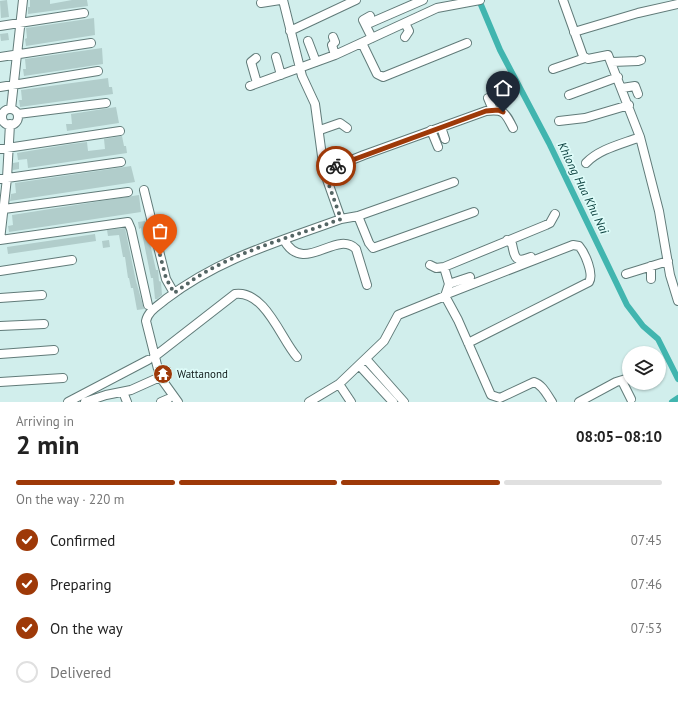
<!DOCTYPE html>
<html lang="en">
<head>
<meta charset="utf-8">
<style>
	:root { --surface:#fff; --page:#f2f2f2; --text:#222; --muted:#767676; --line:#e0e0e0; --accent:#9e3908 }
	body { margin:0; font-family:"PT Sans",sans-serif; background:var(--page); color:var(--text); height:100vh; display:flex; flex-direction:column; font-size:15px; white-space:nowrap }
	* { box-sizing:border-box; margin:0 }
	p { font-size:13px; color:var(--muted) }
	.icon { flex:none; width:22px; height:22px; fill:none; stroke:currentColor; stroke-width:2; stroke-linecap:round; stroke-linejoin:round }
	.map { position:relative; height:402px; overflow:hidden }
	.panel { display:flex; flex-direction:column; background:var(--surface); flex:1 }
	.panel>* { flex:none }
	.controls { position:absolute; left:622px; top:346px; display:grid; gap:8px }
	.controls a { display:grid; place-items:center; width:44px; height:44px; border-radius:50%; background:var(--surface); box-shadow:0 1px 3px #0004; font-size:20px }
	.pin { position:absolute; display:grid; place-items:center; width:34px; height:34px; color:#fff; margin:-41px -17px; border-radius:50% 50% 50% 0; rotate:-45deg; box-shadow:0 0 4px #0007 }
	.pin .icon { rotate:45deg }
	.courier { position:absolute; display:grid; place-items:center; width:40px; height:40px; margin:-20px; border:3px solid #9e3908; border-radius:50%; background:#fff; color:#222; box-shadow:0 1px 5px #0007 }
	.head em { font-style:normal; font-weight:700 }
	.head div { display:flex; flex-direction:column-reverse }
	.head { display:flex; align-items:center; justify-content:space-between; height:68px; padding:0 16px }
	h1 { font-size:26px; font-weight:700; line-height:30px }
	.bar { display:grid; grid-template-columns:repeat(4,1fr); gap:6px 4px; align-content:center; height:48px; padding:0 16px }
	.bar i { height:5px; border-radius:3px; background:var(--line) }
	.bar .selected { background:var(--accent) }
	.bar p { grid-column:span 4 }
	ol { padding:0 16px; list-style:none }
	li { display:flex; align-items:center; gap:12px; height:44px }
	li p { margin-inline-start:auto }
	li .icon { padding:4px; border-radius:50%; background:var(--accent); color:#fff; stroke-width:4 }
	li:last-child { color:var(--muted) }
	li i { width:22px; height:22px; border:2px solid var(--line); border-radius:50% }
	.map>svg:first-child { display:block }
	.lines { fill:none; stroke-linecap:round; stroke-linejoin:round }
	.canal { stroke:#41b5af; stroke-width:6 }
	.building { fill:#b1cdcb }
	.minor-casing { stroke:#617b79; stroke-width:10 }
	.minor { stroke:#fff; stroke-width:8 }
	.done { stroke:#546564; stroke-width:4; stroke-dasharray:0 7.2 }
	.route { stroke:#9e3908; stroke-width:5 }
	.labels { text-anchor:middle; stroke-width:3.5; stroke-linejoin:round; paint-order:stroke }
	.poi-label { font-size:11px; fill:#101b1a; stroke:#defcf9; text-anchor:start }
	.water-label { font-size:12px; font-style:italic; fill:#0c413f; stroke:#defcf9 }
</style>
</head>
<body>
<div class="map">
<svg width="678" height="402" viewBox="0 0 678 402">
	<rect width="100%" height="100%" fill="#d1eeec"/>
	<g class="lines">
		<path class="canal" d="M 479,0 L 500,50 L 549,143 L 627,305 L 643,326 L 658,339 L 678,379
			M 672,402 L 678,398"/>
	</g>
	<path class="building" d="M 7,0 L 9,17 L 1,18 L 0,1 Z
		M 30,0 L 50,0 L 50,4 L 72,0 L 87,0 L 88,6 L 28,14 L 28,7 L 30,7 Z
		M 94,18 L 95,35 L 26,46 L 25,39 L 27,38 L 26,28 Z
		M 8,33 L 9,40 L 1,41 L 0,34 Z
		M 102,48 L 103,64 L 24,76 L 23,69 L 26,69 L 25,59 Z
		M 108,78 L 109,87 L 112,87 L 113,94 L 20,107 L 19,100 L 22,100 L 21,90 Z
		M 116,107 L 119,123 L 67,131 L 66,124 L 72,124 L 71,114 Z
		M 122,136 L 124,146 L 126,146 L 127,153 L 28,168 L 27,159 L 18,160 L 17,153 L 71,144 L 87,142 L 88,151 L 105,149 L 104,139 Z
		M 19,162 L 19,169 L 13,170 L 13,163 Z
		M 131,166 L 135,182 L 10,201 L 11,194 L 16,193 L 15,183 Z
		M 139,195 L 141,212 L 9,232 L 8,226 L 13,225 L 12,215 Z
		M 145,221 L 156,270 L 158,270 L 159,281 L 161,282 L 162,295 L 157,299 L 155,299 L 153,278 L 151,278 L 141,228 L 139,229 L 138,222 Z
		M 125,228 L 136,281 L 144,309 L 137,310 L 133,288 L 131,288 L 129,278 L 128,278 L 125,257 L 123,257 L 119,235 L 108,236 L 107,230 Z
		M 95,234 L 96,241 L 8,254 L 7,247 Z
		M 109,240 L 110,247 L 103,248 L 102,241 Z"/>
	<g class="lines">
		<g class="minor-casing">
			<path id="minor" d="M 563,0 L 583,56 L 588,59 L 608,55 L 640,137 L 659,211 L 670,275 L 678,301
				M 261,3 L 280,0
				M 370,16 L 363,20 L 372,38
				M 370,23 L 423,0
				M 405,23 L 409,31 L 405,37
				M 0,26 L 84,13
				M 290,31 L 356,0
				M 574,32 L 638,13 L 678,4
				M 333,37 L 335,42 L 332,45 L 335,55
				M 308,41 L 316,62
				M 362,43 L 377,74 L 383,77 L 467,43
				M 0,57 L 91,43
				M 276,57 L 281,75
				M 256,58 L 251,62 L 257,83
				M 612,62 L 638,61 L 641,60
				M 553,69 L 585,58
				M 250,86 L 335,55 L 437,8 L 480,0
				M 0,87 L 98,71
				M 622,88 L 635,86 L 638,94
				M 569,95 L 618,77
				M 488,98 L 493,110
				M 11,109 L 23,0
				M2 117a8 8 0 1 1 16 0a8 8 0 1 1-16 0Z
				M 18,114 L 106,103
				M 559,121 L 585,118 L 629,105
				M 441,127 L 445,139
				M 320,130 L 340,123 L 347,128
				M 431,130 L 438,147
				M 0,149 L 120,131
				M 586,163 C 599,149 622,144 640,137
				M 324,171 L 364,155 L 486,111 C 504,109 505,112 513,128
				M 0,179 L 121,162
				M 144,190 L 166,279 L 174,293
				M 4,209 L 128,192
				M 358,216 L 369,243 L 373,248 L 474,212
				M 341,219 L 358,216 L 454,182
				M 0,240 L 128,222 L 131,229 L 148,305
				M 0,240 L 7,178 L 10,124
				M 284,240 C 304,276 336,229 356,249 L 367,285
				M 507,240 L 512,244 C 515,259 516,263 531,257
				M 430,265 L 436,268 L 444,267 L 546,225 L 550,223 L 555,214
				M 651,266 L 651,279
				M 444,267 L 449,284 L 445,296
				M 0,271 L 72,260
				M 626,274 L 668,261
				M 449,284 L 470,277
				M 447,294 L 573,245 L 579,246 C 585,253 594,274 589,282 L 468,343
				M 0,298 L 42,295
				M 0,326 L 44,324
				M 0,354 L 54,350
				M 154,357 L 235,294 C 265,290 281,339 297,357
				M 366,359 L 404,402
				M 359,365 L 393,402
				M 160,377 L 178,402
				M 622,381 L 631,399
				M 0,382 L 63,378
				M 339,384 L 351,402
				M 123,392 L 127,402
				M 68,402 L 148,360
				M 85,402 L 106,395 L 131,390 L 160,377 L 146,321 C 148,311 158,306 166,299 C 220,258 278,242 341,219 L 324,171 L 315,104 L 302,76 L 283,0
				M 161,402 L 168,399
				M 309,402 L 339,384 L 384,341 L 398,315 L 445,296 L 458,320 L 491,395 L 500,398 L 534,382 C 543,385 547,395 552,402
				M 579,402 L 616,382 L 629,378"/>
		</g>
		<use href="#minor" class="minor"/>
	</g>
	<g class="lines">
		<path class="done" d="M 160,255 L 166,278 L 174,293 C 183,287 192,280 202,274 C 244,249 295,236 341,219 L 324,171 L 336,166"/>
		<path class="route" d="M 336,166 L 486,111 L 498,110 L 503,112"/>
	</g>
	<defs>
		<g id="temple-disc" transform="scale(1)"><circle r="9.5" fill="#9e3908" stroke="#defcf9"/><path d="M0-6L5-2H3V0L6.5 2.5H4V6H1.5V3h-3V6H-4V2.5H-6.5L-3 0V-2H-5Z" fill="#fff"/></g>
	</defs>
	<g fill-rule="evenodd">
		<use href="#temple-disc" x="163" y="374"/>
	</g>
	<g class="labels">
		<g class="poi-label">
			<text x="177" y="378">Wattanond</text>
		</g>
		<g class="water-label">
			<text transform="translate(583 188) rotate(64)" y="4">Khlong Hua Khu Nai</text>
		</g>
	</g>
</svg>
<div class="controls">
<a><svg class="icon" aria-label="layers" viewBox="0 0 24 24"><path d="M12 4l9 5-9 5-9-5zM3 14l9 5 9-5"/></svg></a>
</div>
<div class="pin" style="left:160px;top:255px;background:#ea580c"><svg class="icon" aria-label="bag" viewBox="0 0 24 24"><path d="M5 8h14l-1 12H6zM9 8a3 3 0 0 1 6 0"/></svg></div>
<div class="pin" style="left:503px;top:112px;background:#1f2937"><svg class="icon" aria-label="home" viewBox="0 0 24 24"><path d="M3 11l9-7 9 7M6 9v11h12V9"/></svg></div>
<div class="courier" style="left:336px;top:166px"><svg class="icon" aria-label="bike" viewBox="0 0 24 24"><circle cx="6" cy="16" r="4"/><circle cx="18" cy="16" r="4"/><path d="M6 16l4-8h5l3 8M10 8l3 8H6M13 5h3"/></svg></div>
</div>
<section class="panel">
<div class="head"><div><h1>2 min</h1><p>Arriving in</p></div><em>08:05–08:10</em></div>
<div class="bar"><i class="selected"></i><i class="selected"></i><i class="selected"></i><i></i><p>On the way · 220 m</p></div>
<ol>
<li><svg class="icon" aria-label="check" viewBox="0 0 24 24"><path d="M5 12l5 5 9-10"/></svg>Confirmed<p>07:45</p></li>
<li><svg class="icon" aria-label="check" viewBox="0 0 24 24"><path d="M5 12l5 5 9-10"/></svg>Preparing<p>07:46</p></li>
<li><svg class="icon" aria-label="check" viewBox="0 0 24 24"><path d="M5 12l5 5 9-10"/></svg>On the way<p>07:53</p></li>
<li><i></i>Delivered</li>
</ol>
</section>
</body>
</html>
